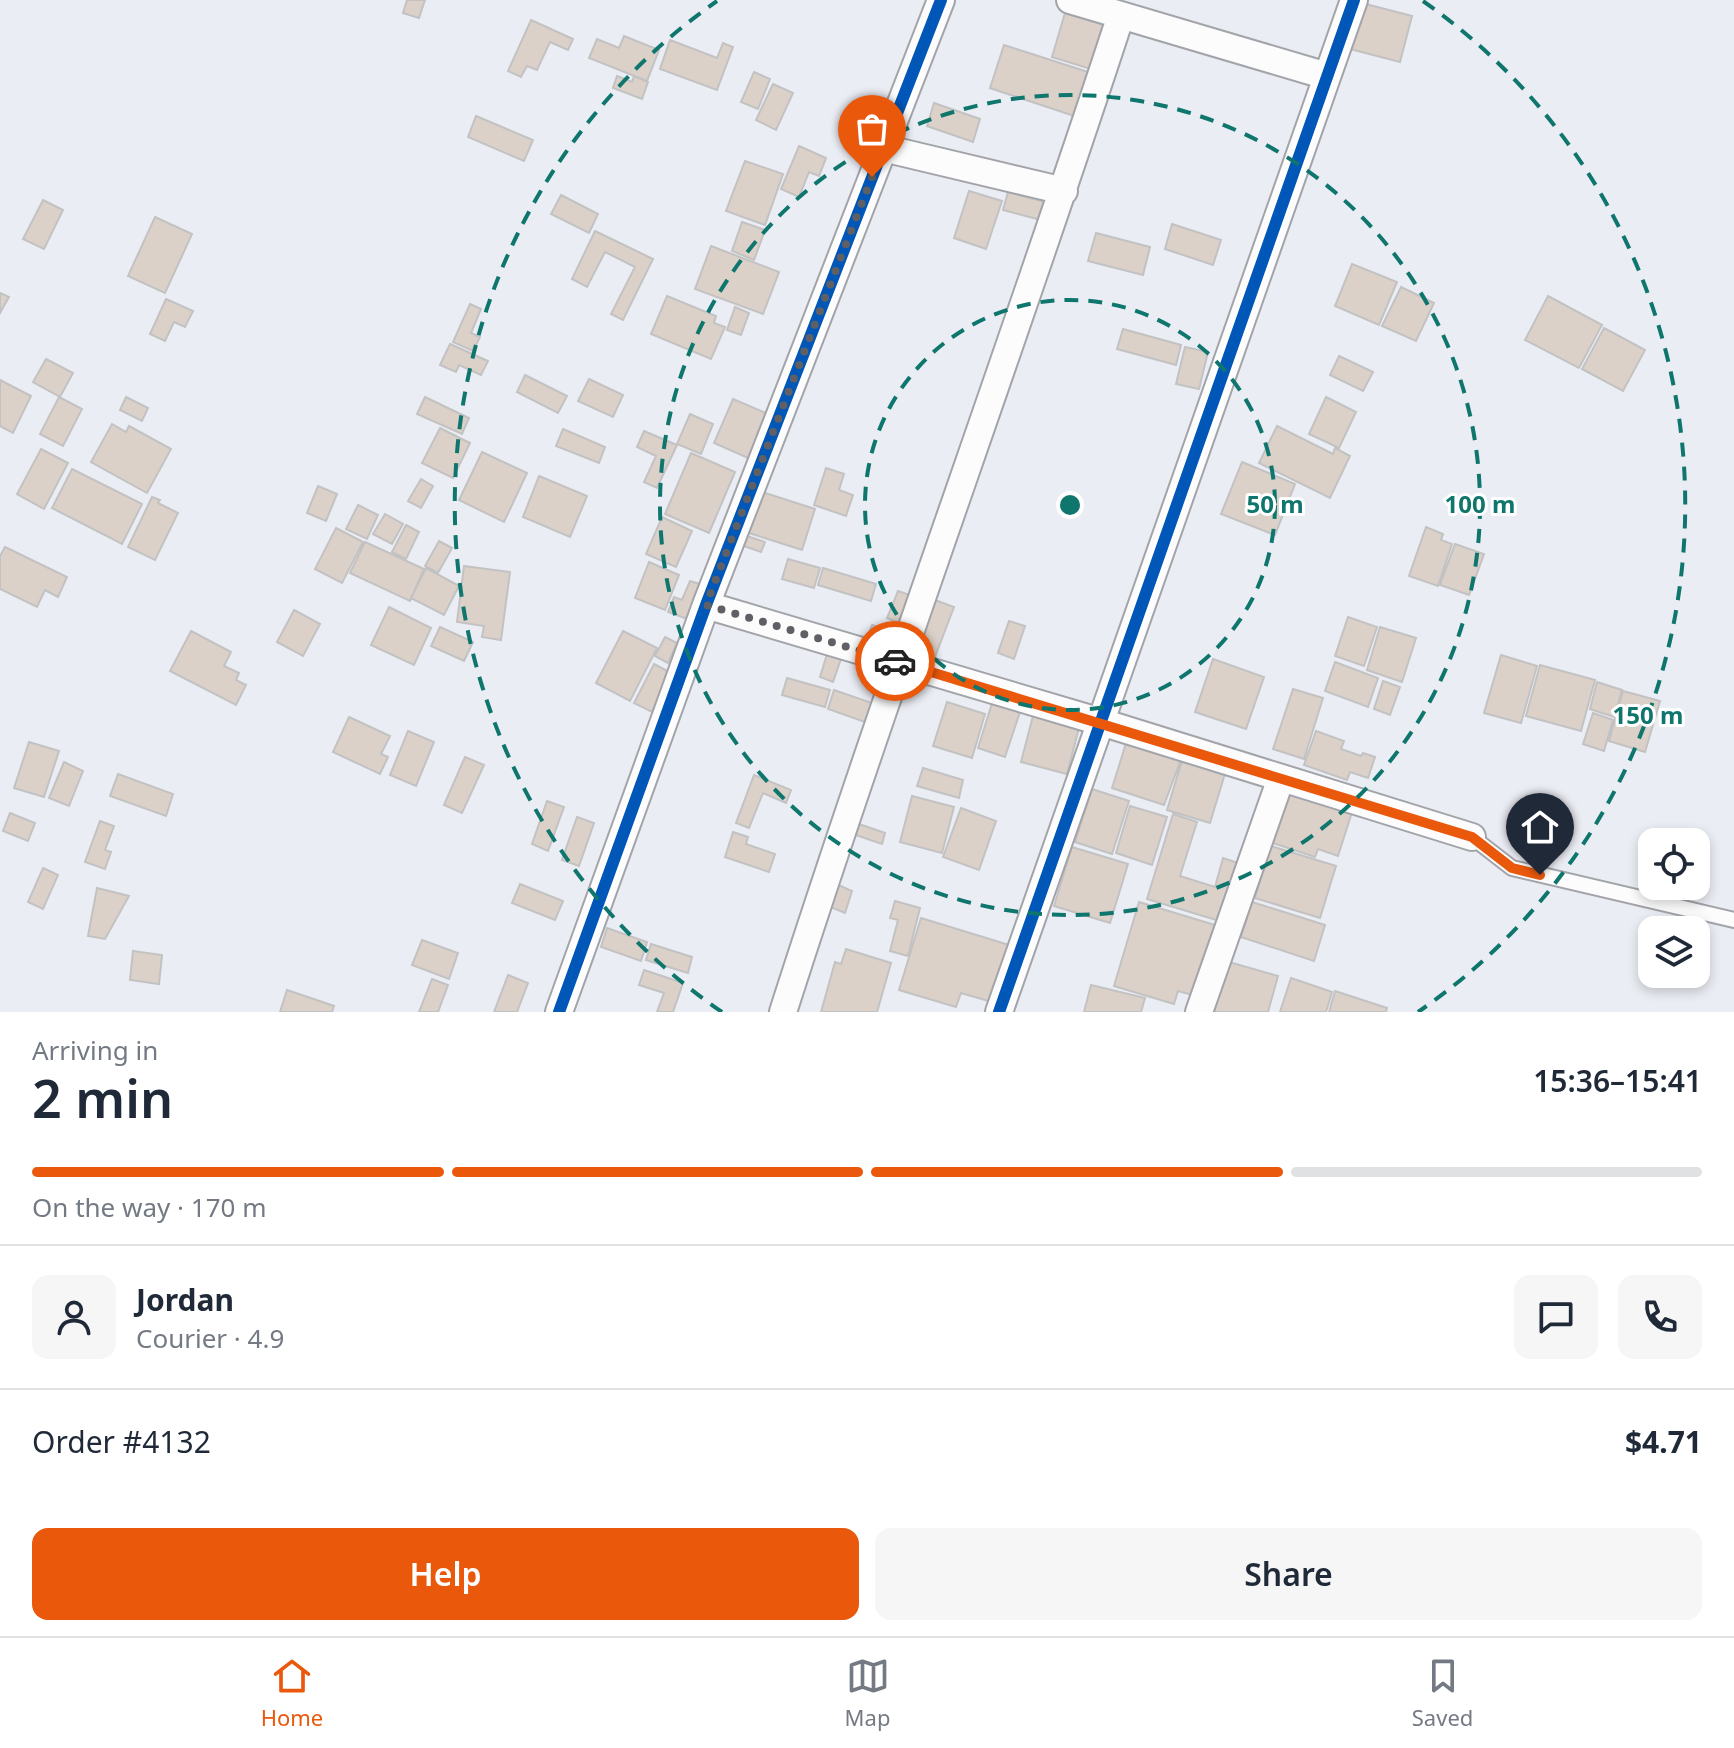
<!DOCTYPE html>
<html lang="en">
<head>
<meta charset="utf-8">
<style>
	:root { --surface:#fff; --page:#f6f6f7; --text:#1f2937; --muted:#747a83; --line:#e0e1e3; --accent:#ea580c }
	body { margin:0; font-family:"Noto Sans",sans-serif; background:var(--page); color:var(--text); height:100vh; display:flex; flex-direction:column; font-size:30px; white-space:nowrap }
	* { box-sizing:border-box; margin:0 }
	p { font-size:26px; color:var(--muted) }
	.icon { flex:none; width:44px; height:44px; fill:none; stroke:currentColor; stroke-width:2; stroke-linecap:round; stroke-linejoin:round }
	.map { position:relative; height:1012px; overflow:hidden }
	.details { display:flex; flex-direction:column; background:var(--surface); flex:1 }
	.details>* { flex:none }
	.tools { position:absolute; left:1638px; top:828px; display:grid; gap:16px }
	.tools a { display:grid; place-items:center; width:72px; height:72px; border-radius:16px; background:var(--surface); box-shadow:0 4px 12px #0003; font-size:40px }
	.pin { position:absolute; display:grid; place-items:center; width:68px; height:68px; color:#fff; margin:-82px -34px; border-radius:50% 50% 50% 0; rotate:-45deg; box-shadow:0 0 8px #0007 }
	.pin .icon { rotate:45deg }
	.courier { position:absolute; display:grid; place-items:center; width:80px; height:80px; margin:-40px; border:6px solid #ea580c; border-radius:50%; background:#fff; color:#222; box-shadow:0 2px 10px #0007 }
	.head em { font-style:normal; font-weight:600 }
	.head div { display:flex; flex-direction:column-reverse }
	.head { display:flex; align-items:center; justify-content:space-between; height:136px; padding:0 32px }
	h1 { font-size:52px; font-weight:600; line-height:60px }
	.bar { display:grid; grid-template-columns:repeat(4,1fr); gap:12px 8px; align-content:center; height:96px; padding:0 32px }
	.bar i { height:10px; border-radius:6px; background:var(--line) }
	.bar .current { background:var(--accent) }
	.bar p { grid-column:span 4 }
	.line { display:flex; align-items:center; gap:20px; padding:0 32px; border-top:2px solid var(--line) }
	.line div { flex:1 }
	.round { display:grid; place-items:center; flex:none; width:84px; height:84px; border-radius:16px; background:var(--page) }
	.cta { display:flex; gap:16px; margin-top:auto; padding:16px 32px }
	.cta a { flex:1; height:92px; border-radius:16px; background:var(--accent); color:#fff; font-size:32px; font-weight:600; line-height:92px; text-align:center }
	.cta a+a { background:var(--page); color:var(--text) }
	.dock { display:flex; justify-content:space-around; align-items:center; height:112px; border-top:2px solid var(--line); background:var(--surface); font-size:22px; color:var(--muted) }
	.dock a { display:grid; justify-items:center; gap:4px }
	.dock .current { color:var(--accent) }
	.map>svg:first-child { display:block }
	.building { fill:#dbd1c8; stroke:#c3c2c3; stroke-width:2 }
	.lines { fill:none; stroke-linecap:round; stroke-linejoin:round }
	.service-casing { stroke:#a2a4a9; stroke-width:18 }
	.minor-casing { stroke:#a2a4a9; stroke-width:30 }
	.service { stroke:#fcfcfd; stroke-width:14 }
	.minor { stroke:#fcfcfd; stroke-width:26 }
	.cycleway-casing { stroke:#fff; stroke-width:17 }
	.cycleway { stroke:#0057b8; stroke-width:12 }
	.done { stroke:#5e6065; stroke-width:8; stroke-dasharray:0 14.4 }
	.route { stroke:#ea580c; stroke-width:10 }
	.ring { fill:none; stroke:#0f766e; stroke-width:4; stroke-dasharray:14 10 }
	.centre { fill:#0f766e; stroke:#fff; stroke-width:4 }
	.ring-label { font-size:24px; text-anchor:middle; font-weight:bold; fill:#0f766e; stroke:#fff; stroke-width:6; stroke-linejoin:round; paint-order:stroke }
</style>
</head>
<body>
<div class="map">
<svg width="1734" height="1012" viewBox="0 0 1734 1012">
	<rect width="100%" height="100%" fill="#ebedf4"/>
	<path class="building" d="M 407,0 L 425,0 L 419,18 L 403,13 Z
		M 1362,3 L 1412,16 L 1400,62 L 1350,49 Z
		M 1065,13 L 1105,25 L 1091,69 L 1052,57 Z
		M 531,20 L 573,39 L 568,50 L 550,42 L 537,70 L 527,66 L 521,77 L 508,71 Z
		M 624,36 L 659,50 L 647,81 L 589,58 L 597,39 L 619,48 Z
		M 670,40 L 717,58 L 723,43 L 733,47 L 717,90 L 660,69 Z
		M 1004,45 L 1091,73 L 1077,117 L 990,88 Z
		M 754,72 L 770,79 L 758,109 L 741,102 Z
		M 617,76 L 632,82 L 634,76 L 648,82 L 642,99 L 613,88 Z
		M 773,84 L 793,93 L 776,130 L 756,120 Z
		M 934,103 L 980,119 L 973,142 L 927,126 Z
		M 476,116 L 533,140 L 524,161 L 468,137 Z
		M 799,146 L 826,158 L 819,176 L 809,172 L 799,197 L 781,189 Z
		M 745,161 L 783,174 L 765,225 L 726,211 Z
		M 969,191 L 1002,201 L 986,249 L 954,238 Z
		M 1008,192 L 1045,202 L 1041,220 L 1003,210 Z
		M 561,195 L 598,214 L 589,233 L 551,214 Z
		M 43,200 L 63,210 L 44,249 L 23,239 Z
		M 155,217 L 192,234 L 165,293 L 128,276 Z
		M 742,222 L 765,230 L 754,260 L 732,251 Z
		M 1172,224 L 1221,240 L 1213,265 L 1165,249 Z
		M 595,231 L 653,259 L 623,320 L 611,314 L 635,267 L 605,252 L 587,287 L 572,279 Z
		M 1096,233 L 1150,247 L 1143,275 L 1088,261 Z
		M 711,246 L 779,272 L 763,314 L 695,289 Z
		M 1352,264 L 1397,282 L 1379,325 L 1335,306 Z
		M 1401,287 L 1434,303 L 1416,341 L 1382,326 Z
		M 0,293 L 9,297 L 0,313 Z
		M 667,296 L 716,316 L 714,323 L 725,327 L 711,359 L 651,334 Z
		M 1548,296 L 1602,325 L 1579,368 L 1525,340 Z
		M 166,299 L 193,311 L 185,327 L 174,322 L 165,341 L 150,334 Z
		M 470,304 L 481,309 L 471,333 L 480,337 L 473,351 L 453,342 Z
		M 735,307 L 749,313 L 741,335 L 727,330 Z
		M 1604,328 L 1645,350 L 1623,391 L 1582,369 Z
		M 1123,329 L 1181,345 L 1176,365 L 1117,349 Z
		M 450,344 L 488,361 L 481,375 L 459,365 L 456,372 L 440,365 Z
		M 1185,347 L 1208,352 L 1199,389 L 1176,384 Z
		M 1339,356 L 1373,372 L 1363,391 L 1330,375 Z
		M 46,359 L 73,373 L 60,397 L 33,382 Z
		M 525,375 L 567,396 L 558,413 L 517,392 Z
		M 589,379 L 623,395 L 613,417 L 578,401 Z
		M 0,380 L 31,396 L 13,433 L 0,426 Z
		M 59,397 L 82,409 L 63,446 L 40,434 Z
		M 126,397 L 148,408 L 142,421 L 120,410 Z
		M 425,397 L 469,418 L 462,434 L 417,414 Z
		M 1326,397 L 1356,412 L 1339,448 L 1309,434 Z
		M 733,399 L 768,414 L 748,458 L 714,443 Z
		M 690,414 L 713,424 L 701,454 L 677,444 Z
		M 112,424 L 126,432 L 129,426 L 171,449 L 147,493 L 91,462 Z
		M 1277,426 L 1333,454 L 1335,448 L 1350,456 L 1330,498 L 1259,463 Z
		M 440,428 L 470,443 L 453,478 L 422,463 Z
		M 563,429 L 605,447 L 599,463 L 556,446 Z
		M 644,431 L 677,445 L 657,488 L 644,482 L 656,456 L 637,447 Z
		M 41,449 L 68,463 L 44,509 L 17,494 Z
		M 482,452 L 527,473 L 504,522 L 459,500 Z
		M 691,453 L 735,472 L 709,533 L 665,514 Z
		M 1242,462 L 1295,484 L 1275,535 L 1221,514 Z
		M 826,468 L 844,474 L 839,490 L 853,495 L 846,516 L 814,505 Z
		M 72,469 L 142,504 L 122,544 L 52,508 Z
		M 539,476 L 587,496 L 570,537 L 523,517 Z
		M 421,479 L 433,486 L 421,508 L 408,501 Z
		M 318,486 L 337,494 L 326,521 L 307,513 Z
		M 762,492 L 815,509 L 802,550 L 749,533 Z
		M 152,497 L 160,500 L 158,503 L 178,513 L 155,560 L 128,547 Z
		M 358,505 L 378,515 L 367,539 L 346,529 Z
		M 385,514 L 403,524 L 392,544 L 373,534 Z
		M 662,517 L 692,531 L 676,567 L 646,554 Z
		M 406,525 L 419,532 L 406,559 L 392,552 Z
		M 1426,527 L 1443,534 L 1441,540 L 1452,544 L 1438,586 L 1409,576 Z
		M 336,528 L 363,542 L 342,583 L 315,569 Z
		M 747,536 L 765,542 L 761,552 L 744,546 Z
		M 439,541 L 452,548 L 438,573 L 425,566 Z
		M 365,542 L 424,569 L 410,601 L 350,573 Z
		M 1455,544 L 1484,554 L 1469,595 L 1440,585 Z
		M 5,547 L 67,577 L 58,597 L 45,590 L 37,607 L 0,589 L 0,556 Z
		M 788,559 L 820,568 L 814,588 L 782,579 Z
		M 649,562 L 679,575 L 665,610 L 635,598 Z
		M 464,566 L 510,572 L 501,640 L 482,637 L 484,626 L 457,622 Z
		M 426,568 L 459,586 L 444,615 L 411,598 Z
		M 823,568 L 876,584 L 871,601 L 818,585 Z
		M 690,581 L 703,585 L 690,620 L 668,612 L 674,597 L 682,600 Z
		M 898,591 L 910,595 L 898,623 L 887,618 Z
		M 935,600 L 954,607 L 933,662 L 915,655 Z
		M 389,607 L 431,628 L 414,665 L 371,645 Z
		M 294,610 L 320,624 L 303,656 L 277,642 Z
		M 1348,617 L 1377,627 L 1364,666 L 1335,656 Z
		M 1009,621 L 1025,626 L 1014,659 L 998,653 Z
		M 872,625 L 898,633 L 894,648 L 867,639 Z
		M 440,627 L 473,642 L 464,661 L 431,646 Z
		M 1380,627 L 1416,638 L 1402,682 L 1367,670 Z
		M 191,631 L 231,652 L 224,666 L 239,673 L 236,680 L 246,685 L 236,705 L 170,671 Z
		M 623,631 L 657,648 L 630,701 L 596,683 Z
		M 665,637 L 677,643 L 668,663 L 655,656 Z
		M 828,651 L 842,656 L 833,682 L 820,677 Z
		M 1501,655 L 1537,666 L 1521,723 L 1484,713 Z
		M 1213,659 L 1264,677 L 1246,729 L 1195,712 Z
		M 1335,662 L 1378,678 L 1368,707 L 1325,691 Z
		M 654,664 L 671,673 L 652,712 L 634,703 Z
		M 1540,665 L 1595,680 L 1581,731 L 1526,716 Z
		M 787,678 L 830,690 L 825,707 L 782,695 Z
		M 1383,681 L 1400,687 L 1390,715 L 1374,709 Z
		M 1597,682 L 1622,690 L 1614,717 L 1590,709 Z
		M 1293,689 L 1323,698 L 1304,759 L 1273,749 Z
		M 834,690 L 872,703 L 865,722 L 828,709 Z
		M 1623,691 L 1660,701 L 1645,752 L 1609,741 Z
		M 993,700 L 1021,709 L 1005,757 L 978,748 Z
		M 947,702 L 985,714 L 972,758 L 933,746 Z
		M 1034,712 L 1080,724 L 1067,774 L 1021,762 Z
		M 1593,713 L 1613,720 L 1604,751 L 1583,744 Z
		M 349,717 L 390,736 L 381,754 L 388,757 L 380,774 L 333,752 Z
		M 408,731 L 434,742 L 416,786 L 390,775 Z
		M 1316,731 L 1344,741 L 1341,749 L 1361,756 L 1363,753 L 1375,757 L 1368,778 L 1350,772 L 1347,780 L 1304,765 Z
		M 1127,740 L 1182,757 L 1164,805 L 1112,788 Z
		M 29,742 L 59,751 L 44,797 L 14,788 Z
		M 1184,754 L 1227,767 L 1210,823 L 1167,810 Z
		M 465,757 L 484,765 L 462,813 L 444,805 Z
		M 64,762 L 83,771 L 69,806 L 49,798 Z
		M 923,768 L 963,780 L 959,798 L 917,786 Z
		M 118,774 L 173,794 L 166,816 L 110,796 Z
		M 754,775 L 791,790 L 786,803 L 763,793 L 749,828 L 736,823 Z
		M 1293,785 L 1354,806 L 1338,856 L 1318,849 L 1315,857 L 1273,843 Z
		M 1092,789 L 1129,801 L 1112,854 L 1075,842 Z
		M 912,796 L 954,807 L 942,853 L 900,842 Z
		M 547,801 L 564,807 L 548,851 L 532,844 Z
		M 1130,806 L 1167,817 L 1152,865 L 1116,853 Z
		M 961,808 L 996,821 L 979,870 L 943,857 Z
		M 10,813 L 35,823 L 28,841 L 3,831 Z
		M 1173,814 L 1197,822 L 1180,876 L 1215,887 L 1223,858 L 1241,864 L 1223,922 L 1147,899 Z
		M 577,817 L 594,823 L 579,866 L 562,860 Z
		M 100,821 L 114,826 L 105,850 L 111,852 L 105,869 L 85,862 Z
		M 856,823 L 885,833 L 882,844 L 853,834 Z
		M 733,832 L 748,837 L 746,844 L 775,854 L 769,872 L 725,857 Z
		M 1271,846 L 1336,866 L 1320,918 L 1255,898 Z
		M 1072,847 L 1128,864 L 1110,923 L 1054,906 Z
		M 43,868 L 58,875 L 43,909 L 28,902 Z
		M 520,884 L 563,901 L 555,920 L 512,903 Z
		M 836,884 L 852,891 L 845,913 L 828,906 Z
		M 97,888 L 129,896 L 105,939 L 88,936 Z
		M 895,901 L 920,908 L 908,956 L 890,951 L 898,920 L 890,918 Z
		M 1139,902 L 1218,926 L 1196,996 L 1178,991 L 1174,1004 L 1114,986 Z
		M 1252,902 L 1325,925 L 1314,961 L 1241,937 Z
		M 921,918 L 1009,945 L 992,1002 L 961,993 L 956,1007 L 899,990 Z
		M 607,928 L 647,942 L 641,961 L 601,947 Z
		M 422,940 L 458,953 L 449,979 L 412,965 Z
		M 651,944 L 692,957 L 688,973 L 646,960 Z
		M 846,949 L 891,963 L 877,1012 L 821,1012 L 835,962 L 841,964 Z
		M 133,951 L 162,955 L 159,984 L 130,980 Z
		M 1229,962 L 1278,976 L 1268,1012 L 1214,1012 Z
		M 644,970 L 683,983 L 673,1012 L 657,1012 L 664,993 L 639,985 Z
		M 508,975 L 528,983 L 517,1012 L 494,1012 Z
		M 1291,978 L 1332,992 L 1326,1012 L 1280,1012 Z
		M 432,979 L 448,985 L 438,1012 L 419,1012 Z
		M 1091,985 L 1145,998 L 1141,1012 L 1084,1012 Z
		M 287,990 L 334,1006 L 332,1012 L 280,1012 Z
		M 1335,991 L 1387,1008 L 1386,1012 L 1329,1012 Z"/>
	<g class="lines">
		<g class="service-casing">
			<path id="service" d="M 1472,837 L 1512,868 L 1734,920"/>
		</g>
		<g class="minor-casing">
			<path id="minor" d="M 1070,0 L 1327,76
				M 883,148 L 1064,191
				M 706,605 L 1101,722 L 1472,837
				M 559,1012 L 706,605 L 941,0
				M 783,1012 C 890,678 1012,349 1121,15
				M 999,1012 L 1354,0
				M 1199,1012 L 1281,778"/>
		</g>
		<use href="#service" class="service"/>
		<use href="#minor" class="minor"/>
		<g class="cycleway-casing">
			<path id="cycleway" d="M 559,1012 L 706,605 L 941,0
				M 999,1012 L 1354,0"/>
		</g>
		<use href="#cycleway" class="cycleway"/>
	</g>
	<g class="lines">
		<path class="done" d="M 872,177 L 706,605 L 895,661"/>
		<path class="route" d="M 895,661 L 1472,837 L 1512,868 L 1540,875"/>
	</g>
	<g class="ring">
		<circle cx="1070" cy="505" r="205"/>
		<circle cx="1070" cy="505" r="410"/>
		<path d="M722 1012A615 615 0 0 1 717 1M1423 1A615 615 0 0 1 1418 1012"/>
	</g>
	<circle cx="1070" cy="505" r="12" class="centre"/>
	<g class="ring-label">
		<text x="1275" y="513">50 m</text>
		<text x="1480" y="513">100 m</text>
		<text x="1648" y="724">150 m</text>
	</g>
</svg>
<div class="tools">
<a><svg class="icon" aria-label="locate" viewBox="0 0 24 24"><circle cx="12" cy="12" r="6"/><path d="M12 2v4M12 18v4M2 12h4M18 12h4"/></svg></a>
<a><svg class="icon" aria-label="layers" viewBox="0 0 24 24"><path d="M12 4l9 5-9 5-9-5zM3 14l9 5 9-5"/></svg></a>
</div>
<div class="pin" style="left:872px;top:177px;background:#ea580c"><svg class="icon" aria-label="bag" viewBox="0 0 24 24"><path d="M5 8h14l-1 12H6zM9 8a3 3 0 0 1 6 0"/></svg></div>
<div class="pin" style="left:1540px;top:875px;background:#1f2937"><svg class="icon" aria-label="home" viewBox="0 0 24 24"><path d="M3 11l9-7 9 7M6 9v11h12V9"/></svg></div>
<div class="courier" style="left:895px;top:661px"><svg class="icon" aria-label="car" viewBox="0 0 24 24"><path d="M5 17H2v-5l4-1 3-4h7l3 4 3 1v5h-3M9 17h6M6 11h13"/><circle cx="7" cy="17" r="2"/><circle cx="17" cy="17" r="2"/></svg></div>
</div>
<section class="details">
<div class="head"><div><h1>2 min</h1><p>Arriving in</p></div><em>15:36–15:41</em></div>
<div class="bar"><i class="current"></i><i class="current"></i><i class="current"></i><i></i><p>On the way · 170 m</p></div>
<div class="line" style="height:144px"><a class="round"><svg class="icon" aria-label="person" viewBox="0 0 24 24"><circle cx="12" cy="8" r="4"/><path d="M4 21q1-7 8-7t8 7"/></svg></a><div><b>Jordan</b><p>Courier · 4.9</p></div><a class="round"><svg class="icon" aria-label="chat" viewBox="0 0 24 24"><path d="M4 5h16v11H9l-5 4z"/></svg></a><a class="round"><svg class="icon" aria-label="phone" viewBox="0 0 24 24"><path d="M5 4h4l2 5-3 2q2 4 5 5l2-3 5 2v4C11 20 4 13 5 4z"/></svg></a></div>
<div class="line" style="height:104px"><div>Order #4132</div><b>$4.71</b></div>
<div class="cta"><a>Help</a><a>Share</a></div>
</section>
<nav class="dock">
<a class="current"><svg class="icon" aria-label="home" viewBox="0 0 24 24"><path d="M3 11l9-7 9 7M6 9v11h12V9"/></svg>Home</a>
<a><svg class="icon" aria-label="map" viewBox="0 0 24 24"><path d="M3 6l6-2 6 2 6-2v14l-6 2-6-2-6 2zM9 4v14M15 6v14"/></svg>Map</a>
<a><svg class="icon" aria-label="saved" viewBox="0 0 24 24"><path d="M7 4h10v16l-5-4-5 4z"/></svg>Saved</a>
</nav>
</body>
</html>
